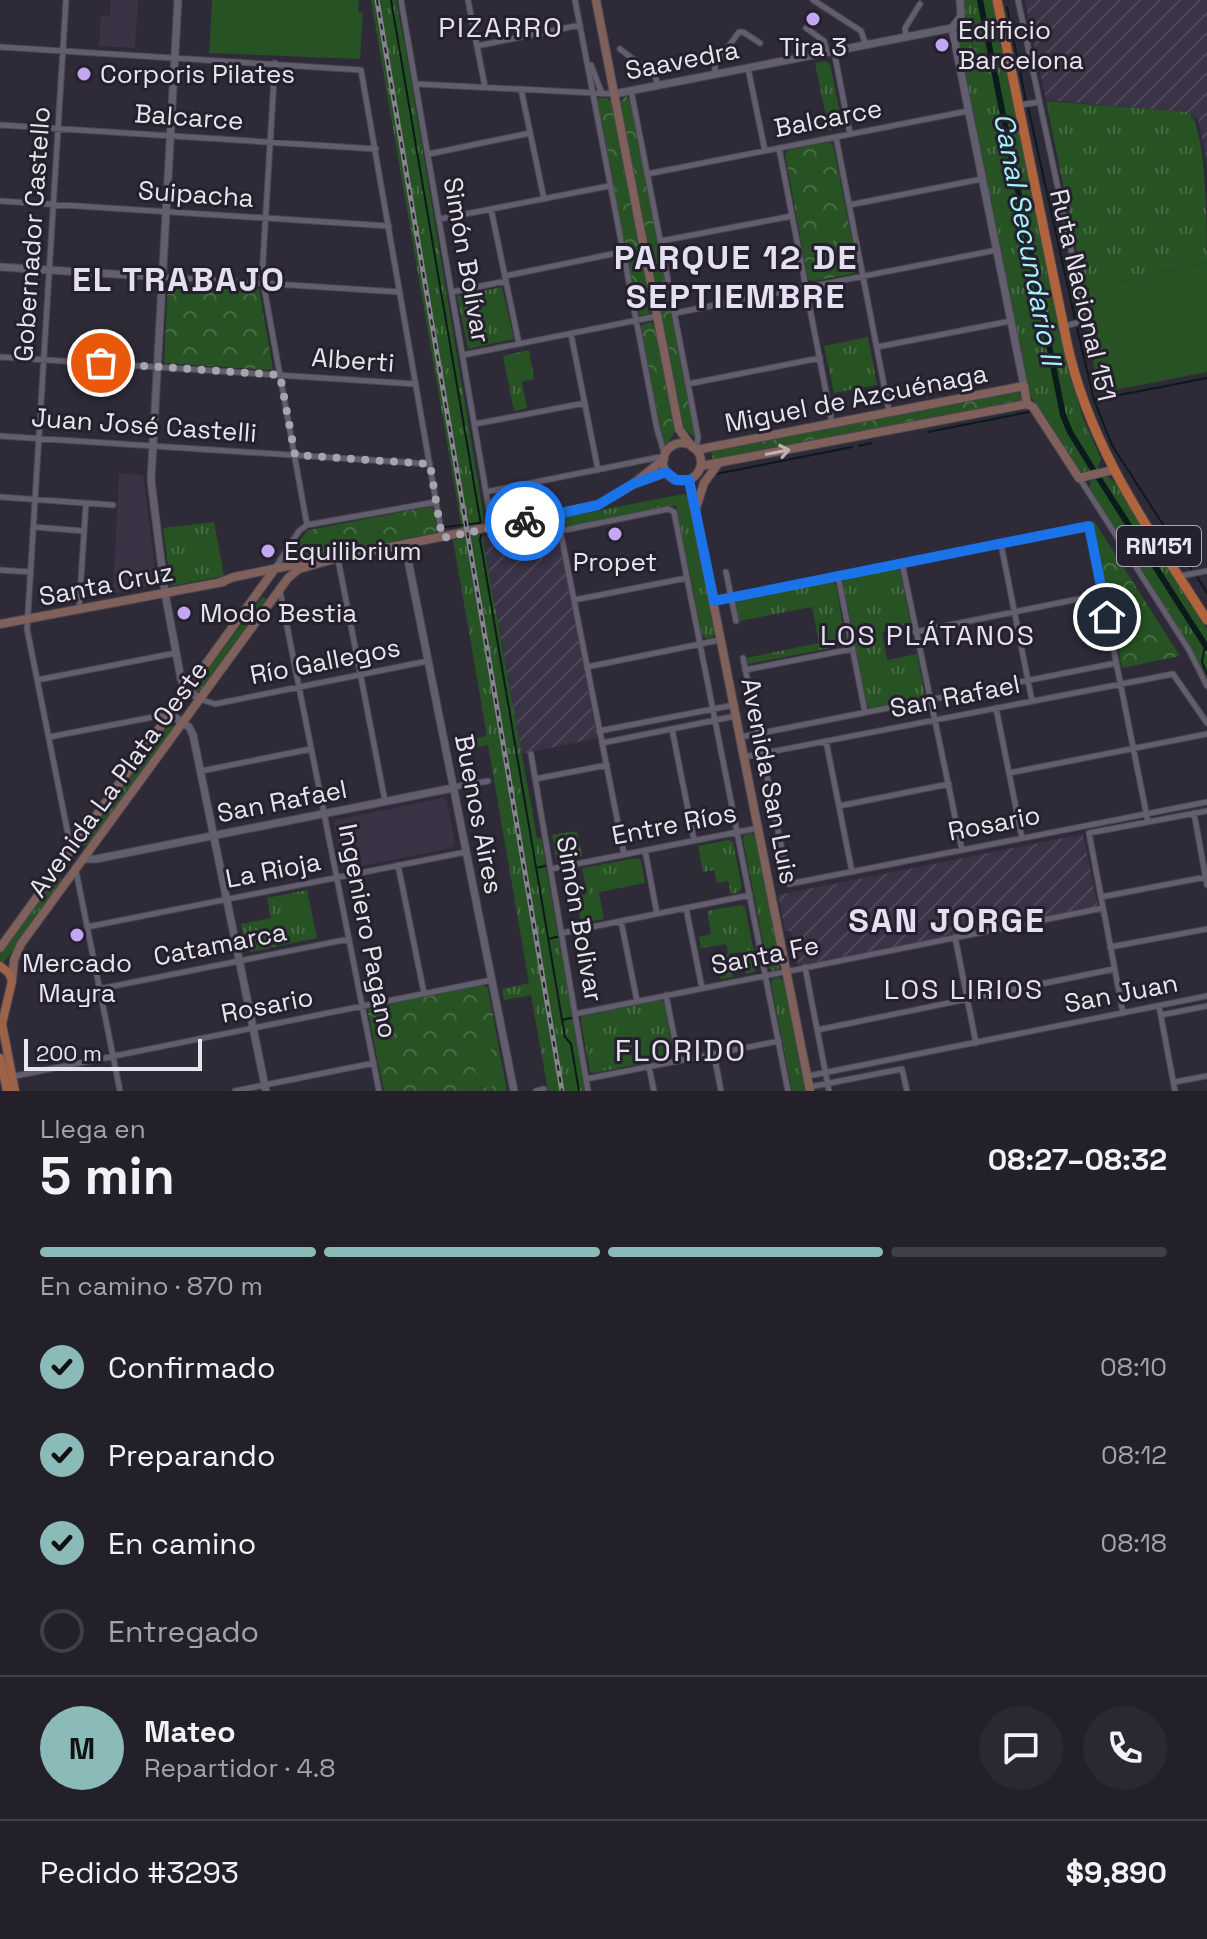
<!DOCTYPE html>
<html lang="es">
<head>
<meta charset="utf-8">
<style>
	:root { --surface:#23202a; --page:#2b2832; --text:#f1f3f6; --muted:#a3a3a8; --line:#403e47; --accent:#8bbbb9 }
	body { margin:0; font-family:"Space Grotesk",sans-serif; background:var(--page); color:var(--text); height:100vh; display:flex; flex-direction:column; font-size:30px; white-space:nowrap }
	* { box-sizing:border-box; margin:0 }
	p { font-size:26px; color:var(--muted) }
	.icon { flex:none; width:44px; height:44px; fill:none; stroke:currentColor; stroke-width:2; stroke-linecap:round; stroke-linejoin:round }
	.map { position:relative; height:1091px; overflow:hidden }
	.panel { display:flex; flex-direction:column; background:var(--surface); flex:1 }
	.panel>* { flex:none }
	.scale { position:absolute; left:24px; bottom:20px; width:178px; box-sizing:border-box; padding-left:8px; border:4px solid #e8e5ee; border-top:0; font-size:22px; line-height:28px; white-space:nowrap; color:#e8e5ee; -webkit-text-stroke:6px #25202e; paint-order:stroke }
	.pin { position:absolute; display:grid; place-items:center; width:68px; height:68px; color:#fff; margin:-34px; border:4px solid #fff; border-radius:50%; box-shadow:0 2px 8px #0007 }
	.courier { position:absolute; display:grid; place-items:center; width:80px; height:80px; margin:-40px; border:6px solid #1a73e8; border-radius:50%; background:#fff; color:#222; box-shadow:0 2px 10px #0007 }
	.summary em { font-style:normal; font-weight:800 }
	.summary div { display:flex; flex-direction:column-reverse }
	.summary { display:flex; align-items:center; justify-content:space-between; height:136px; padding:0 40px }
	h1 { font-size:52px; font-weight:800; line-height:60px }
	.bar { display:grid; grid-template-columns:repeat(4,1fr); gap:12px 8px; align-content:center; height:96px; padding:0 40px }
	.bar i { height:10px; border-radius:6px; background:var(--line) }
	.bar .on { background:var(--accent) }
	.bar p { grid-column:span 4 }
	.line { display:flex; align-items:center; gap:20px; padding:0 40px; border-top:2px solid var(--line) }
	.line div { flex:1 }
	.round { display:grid; place-items:center; flex:none; width:84px; height:84px; border-radius:42px; background:var(--page) }
	ol { padding:0 40px; list-style:none }
	li { display:flex; align-items:center; gap:24px; height:88px }
	li p { margin-inline-start:auto }
	li .icon { padding:8px; border-radius:50%; background:var(--accent); color:#111; stroke-width:4 }
	li:last-child { color:var(--muted) }
	li i { width:44px; height:44px; border:4px solid var(--line); border-radius:50% }
	.map>svg:first-child { display:block }
	.built { fill:#3a3346 }
	.industrial { fill:url(#industrial-furrows) }
	.grass { fill:url(#grass-tufts) }
	.park { fill:url(#park-crowns) }
	.garden { fill:#275324 }
	.lines { fill:none; stroke-linecap:round; stroke-linejoin:round }
	.stream { stroke:#0b1a1b; stroke-width:2 }
	.canal { stroke:#0b1a1b; stroke-width:6 }
	.minor-casing { stroke:#494551; stroke-width:7 }
	.tertiary-casing { stroke:#494551; stroke-width:9 }
	.secondary-casing { stroke:#494551; stroke-width:10 }
	.primary-casing { stroke:#494551; stroke-width:10 }
	.trunk-casing { stroke:#494551; stroke-width:11 }
	.minor { stroke:#635e6e; stroke-width:5 }
	.tertiary { stroke:#635e6e; stroke-width:7 }
	.secondary { stroke:#80605b; stroke-width:8 }
	.primary { stroke:#9d6348; stroke-width:8 }
	.trunk { stroke:#b0643c; stroke-width:9 }
	.rail-casing { stroke:#898590; stroke-width:5 }
	.rail { stroke:#25202e; stroke-width:2; stroke-dasharray:6; stroke-linecap:butt }
	.oneway { stroke:#beb0b3 }
	.done { stroke:#a7a4ae; stroke-width:8; stroke-dasharray:0 14.4 }
	.route { stroke:#1a73e8; stroke-width:10 }
	.poi-dot { fill:#c3a7f2; stroke:#25202e; stroke-width:3 }
	.labels { text-anchor:middle; stroke-width:6; stroke-linejoin:round; paint-order:stroke }
	.shield { fill:#25202e; stroke:#aeaab4; stroke-width:2 }
	.shield-label { font-size:24px; font-weight:bold; fill:#e8e5ee }
	.poi-label { font-size:26px; fill:#e8e5ee; stroke:#25202e; text-anchor:start }
	.street-label { font-size:26px; fill:#e8e5ee; stroke:#25202e }
	.neighbourhood-label { font-size:28px; letter-spacing:2px; fill:#e5dff2; stroke:#25202e }
	.water-label { font-size:28px; font-style:italic; fill:#a1f4fc; stroke:#25202e }
	.quarter-label { font-size:30px; letter-spacing:2px; fill:#e5dff2; stroke:#25202e }
	.district-label { font-size:34px; font-weight:bold; letter-spacing:2px; fill:#e5dff2; stroke:#25202e }
</style>
</head>
<body>
<div class="map">
<svg width="1207" height="1091" viewBox="0 0 1207 1091">
	<defs>
		<pattern id="industrial-furrows" width="10" height="10" patternUnits="userSpaceOnUse" patternTransform="scale(2)"><rect width="10" height="10" fill="#3a3346"/><path d="M-1 1l2-2M0 10L10 0M9 11l2-2" fill="none" stroke="#4d4758"/></pattern>
		<pattern id="grass-tufts" width="24" height="20" patternUnits="userSpaceOnUse" patternTransform="scale(2)"><rect width="24" height="20" fill="#275324"/><path d="M3 7l-1-3M5 7V3M7 7l1-3M15 17l-1-3M17 17v-4M19 17l1-3" fill="none" stroke="#466c44"/></pattern>
		<pattern id="park-crowns" width="20" height="18" patternUnits="userSpaceOnUse" patternTransform="scale(2)"><rect width="20" height="18" fill="#275324"/><path d="M2 6a3 3 0 1 1 6 0M12 15a3 3 0 1 1 6 0" fill="none" stroke="#466c44"/></pattern>
	</defs>
	<rect width="100%" height="100%" fill="#2f2a38"/>
	<path class="built" d="M 111,0 L 138,0 L 135,48 L 99,46 L 101,16 L 110,16 Z
		M 119,473 L 143,475 L 157,582 L 154,586 L 113,594 Z
		M 443,798 L 447,801 L 455,843 L 452,848 L 345,869 L 343,867 L 334,823 L 336,820 Z"/>
	<path class="industrial" d="M 1031,0 L 1207,0 L 1207,162 L 1198,119 L 1188,112 L 1046,100 L 1025,1 Z
		M 556,522 L 597,738 L 522,754 L 483,537 L 491,535 L 493,545 L 498,544 L 498,540 L 514,537 L 521,529 Z
		M 1083,834 L 1098,907 L 798,966 L 791,931 L 785,931 L 778,895 Z"/>
	<path class="grass" d="M 371,0 L 396,0 L 410,74 L 485,524 L 462,529 Z
		M 963,0 L 994,0 L 1068,368 L 1083,418 L 1101,459 L 1097,471 L 1079,472 L 1030,395 L 958,37 L 965,14 Z
		M 826,61 L 830,64 L 842,123 L 840,128 L 829,130 L 815,63 Z
		M 1046,101 L 1188,112 C 1207,125 1207,233 1207,262 L 1085,290 Z
		M 502,287 L 514,339 L 468,349 L 457,296 Z
		M 868,337 L 877,385 L 834,393 L 824,346 Z
		M 529,350 L 534,379 L 522,382 L 527,408 L 514,411 L 503,356 Z
		M 1101,477 L 1108,477 L 1118,485 L 1207,629 L 1207,677 L 1192,649 L 1090,491 L 1090,481 Z
		M 683,494 L 688,496 L 716,635 L 707,639 L 702,635 L 676,505 L 557,529 L 555,519 Z
		M 214,522 L 224,576 L 171,586 L 163,528 Z
		M 482,534 L 537,838 L 541,838 L 585,1091 L 548,1091 L 531,995 L 504,1000 L 502,989 L 529,983 L 488,745 L 455,751 L 453,743 L 487,736 L 453,540 Z
		M 895,568 L 900,571 L 911,626 L 882,632 L 887,660 L 917,654 L 925,695 L 921,698 L 870,708 L 866,704 L 843,581 L 846,578 Z
		M 832,581 L 836,585 L 846,645 L 748,664 L 746,658 L 819,643 L 812,607 L 739,621 L 736,604 L 738,600 Z
		M 262,597 L 267,599 L 266,603 L 202,690 L 197,691 L 196,685 Z
		M 170,723 L 173,726 L 173,729 L 88,846 L 84,845 L 83,840 Z
		M 577,831 L 582,856 L 560,860 L 556,858 L 552,835 Z
		M 750,833 L 755,836 L 780,964 L 778,969 L 773,971 L 768,967 L 743,839 L 744,835 Z
		M 729,840 L 733,842 L 742,888 L 739,892 L 731,894 L 728,881 L 717,883 L 714,870 L 703,872 L 698,846 Z
		M 637,858 L 641,860 L 645,883 L 599,892 L 604,919 L 581,923 L 576,897 L 587,894 L 582,868 Z
		M 57,877 L 62,879 L 62,883 L 5,961 L 0,963 L 0,955 Z
		M 307,890 L 317,938 L 251,952 L 246,949 L 241,924 L 271,918 L 267,898 Z
		M 741,905 L 745,907 L 757,968 L 754,972 L 746,974 L 741,952 L 729,954 L 733,977 L 721,979 L 716,957 L 728,954 L 726,944 L 701,948 L 699,937 L 711,934 L 707,911 Z
		M 778,977 L 783,980 L 805,1091 L 792,1091 L 771,983 L 773,979 Z
		M 661,1000 L 665,1004 L 673,1057 L 594,1073 L 590,1072 L 581,1022 L 582,1016 Z"/>
	<path class="park" d="M 626,96 L 630,100 L 696,439 L 684,428 L 620,102 Z
		M 598,98 L 607,98 L 611,102 L 652,309 L 649,314 L 640,315 L 637,312 L 596,101 Z
		M 828,142 L 833,145 L 858,270 L 852,274 L 813,281 L 808,279 L 785,154 L 789,150 Z
		M 168,282 L 259,289 L 273,370 L 164,363 Z
		M 651,322 L 655,326 L 676,430 L 664,449 L 641,329 L 642,325 Z
		M 1017,391 L 1022,397 L 1019,402 L 713,461 L 711,451 Z
		M 429,507 L 434,509 L 437,530 L 435,533 L 288,563 L 285,560 L 308,530 Z
		M 1093,521 L 1094,521 L 1180,656 L 1122,668 Z
		M 484,985 L 488,989 L 507,1091 L 384,1091 L 368,1013 L 369,1008 Z"/>
	<path class="garden" d="M 212,0 L 359,0 L 358,12 L 363,13 L 360,59 L 209,53 Z
		M 832,235 L 838,266 L 817,270 L 810,239 Z
		M 1207,262 L 1207,372 L 1099,393 L 1086,323 L 1090,314 L 1085,290 Z
		M 490,1047 L 498,1085 L 479,1089 L 471,1051 Z"/>
	<g class="lines">
		<path class="stream" d="M 391,0 L 481,525
			M 1007,7 L 1026,101
			M 1028,107 L 1075,319
			M 1077,328 L 1094,400 L 1112,445 L 1192,570
			M 1094,400 L 1207,378
			M 928,432 L 1029,412
			M 859,446 L 871,443
			M 715,472 L 716,474 L 852,447
			M 445,527 L 479,523
			M 482,532 L 480,539 L 565,1037 L 571,1044 L 579,1091
			M 1197,577 L 1207,593
			M 1205,645 L 1202,662 L 1207,674
			M 536,868 L 549,865
			M 548,939 L 561,936
			M 562,1020 L 575,1017"/>
		<path class="canal" d="M 980,0 L 1063,415 L 1070,432 L 1094,471
			M 1098,477 L 1207,648"/>
		<g class="minor-casing">
			<path id="minor" d="M 66,0 L 27,629 L 71,849
				M 401,0 L 492,527
				M 468,0 L 485,87
				M 813,0 L 861,31 L 866,45
				M 1018,0 L 1084,311 L 1080,322 L 1065,326
				M 806,28 L 824,41 L 827,52
				M 906,37 L 905,28 L 920,4
				M 477,46 L 580,25
				M 0,47 L 361,70 L 442,536
				M 620,49 L 655,76 L 658,85
				M 834,51 L 850,134
				M 275,63 L 262,276 L 307,525
				M 591,65 L 602,94
				M 748,68 L 765,151
				M 715,74 L 715,65 L 739,32 L 743,32 L 760,43
				M 417,84 L 614,94
				M 521,89 L 544,199
				M 631,90 L 688,384 L 698,437 L 696,449
				M 1020,105 L 1039,102
				M 0,125 L 376,149
				M 836,137 L 889,411
				M 779,148 L 832,423
				M 429,154 L 530,133
				M 647,174 L 968,111
				M 0,201 L 389,226
				M 849,205 L 982,179
				M 491,209 L 519,344
				M 440,219 L 609,186
				M 661,241 L 792,216
				M 505,276 L 622,252
				M 162,277 L 400,292
				M 452,292 L 506,281
				M 675,313 L 997,250
				M 571,334 L 598,470
				M 877,347 L 1011,321
				M 463,355 L 658,316
				M 0,357 L 416,384
				M 688,384 L 820,358
				M 475,424 L 585,403
				M 0,436 L 430,464
				M 1080,479 L 1189,650 L 1207,686
				M 486,492 L 665,456 L 657,429 L 575,0
				M 0,497 L 113,505
				M 557,514 L 624,854
				M 34,527 L 84,531
				M 560,531 L 668,509 L 674,512 L 788,1091
				M 1001,544 L 1032,701
				M 338,559 L 385,801
				M 902,563 L 962,850
				M 275,568 L 299,531 L 307,525 L 436,502
				M 0,570 L 31,572
				M 726,572 L 736,621
				M 838,576 L 865,712
				M 1180,576 L 1207,571
				M 280,591 L 379,1091
				M 574,600 L 687,578
				M 714,601 L 1089,526 L 1148,822
				M 79,609 L 86,503
				M 915,632 L 1103,594
				M 743,658 L 789,884 L 1207,802
				M 587,667 L 720,640
				M 745,670 L 852,649
				M 37,680 L 176,653
				M 200,699 L 215,704 L 428,661
				M 996,708 L 1022,838
				M 672,729 L 694,840
				M 599,731 L 734,705
				M 49,737 L 169,714
				M 741,737 L 1116,663
				M 826,741 L 852,872
				M 602,743 L 736,716
				M 531,754 L 588,1091
				M 744,757 L 1173,674 L 1207,723
				M 201,771 L 311,749
				M 1009,773 L 1207,734
				M 535,779 L 607,765
				M 454,787 L 488,781
				M 839,806 L 949,784
				M 1194,813 L 1207,885
				M 645,850 L 657,914
				M 398,865 L 424,993
				M 551,869 L 758,828
				M 76,871 L 120,1091
				M 1101,897 L 1206,877
				M 686,908 L 702,988
				M 621,921 L 637,1001
				M 87,927 L 466,852
				M 562,933 L 750,895
				M 955,937 L 976,1043
				M 1110,947 L 1207,929
				M 805,967 L 829,1091
				M 99,989 L 349,939
				M 666,995 L 679,1061
				M 1159,1006 L 1175,1091
				M 1123,1013 L 1089,833 L 1207,811
				M 575,1014 L 1103,908
				M 1161,1015 L 1207,1006
				M 817,1030 L 1114,969
				M 714,1054 L 721,1091
				M 649,1067 L 654,1091
				M 808,1076 L 1207,996
				M 10,1077 L 492,980
				M 586,1079 L 779,1041
				M 1174,1082 L 1207,1076
				M 809,1087 L 902,1069 L 907,1091
				M 235,1091 L 374,1063
				M 536,1091 L 544,1089"/>
		</g>
		<g class="tertiary-casing">
			<path id="tertiary" d="M 178,0 L 151,480 L 165,593 L 181,679 L 185,688 L 200,699
				M 952,28 L 1024,386
				M 952,28 L 961,16 L 960,0
				M 614,94 L 952,28
				M 0,267 L 162,277
				M 405,545 L 514,1091
				M 170,714 L 189,727 L 193,735 L 266,1091
				M 83,859 L 96,859 L 453,788"/>
		</g>
		<g class="secondary-casing">
			<path id="secondary" d="M 596,0 L 679,429 L 692,447
				M663 462a19 19 0 1 1 38 0a19 19 0 1 1-38 0Z
				M 696,450 L 1024,386 L 1027,404 L 1033,407 L 1079,478 L 1113,470
				M 701,466 L 1027,404
				M 689,480 L 810,1091
				M 638,482 L 666,472
				M 696,508 L 704,483 L 718,464
				M 336,558 L 598,505 L 633,484 L 664,459
				M 218,583 L 234,577 L 303,563
				M 0,624 L 223,582
				M 0,948 L 274,570
				M 12,981 L 14,960 L 21,944 L 288,578 L 299,569 L 338,558"/>
		</g>
		<g class="primary-casing">
			<path id="primary" d="M 0,966 L 9,973 L 12,981 L 2,1024 L 15,1091
				M 0,1058 L 7,1091"/>
		</g>
		<g class="trunk-casing">
			<path id="trunk" d="M 997,0 L 1067,343 C 1090,449 1150,531 1207,620"/>
		</g>
		<use href="#minor" class="minor"/>
		<use href="#tertiary" class="tertiary"/>
		<use href="#secondary" class="secondary"/>
		<use href="#primary" class="primary"/>
		<use href="#trunk" class="trunk"/>
		<g class="rail-casing">
			<path id="rail" d="M 377,0 L 562,1091"/>
		</g>
		<use href="#rail" class="rail"/>
	</g>
	<defs><path id="oneway-shaft" d="M-6 0H5M1.5-3L5.5 0L1.5 3" fill="none" stroke-width="1.6" stroke-linecap="round" stroke-linejoin="round" transform="scale(2)"/></defs>
	<use class="oneway" href="#oneway-shaft" transform="translate(778 452) rotate(-11)"/>
	<g class="lines">
		<path class="done" d="M 101,363 L 280,375 L 295,455 L 430,464 L 442,538 L 525,521"/>
		<path class="route" d="M 525,521 L 598,505 L 633,484 L 666,472 L 676,480 L 689,480 L 714,601 L 1089,526 L 1107,617"/>
	</g>
	<g class="poi-dot">
		<circle cx="813" cy="19" r="8"/>
		<circle cx="942" cy="45" r="8"/>
		<circle cx="84" cy="74" r="8"/>
		<circle cx="615" cy="534" r="8"/>
		<circle cx="268" cy="551" r="8"/>
		<circle cx="184" cy="613" r="8"/>
		<circle cx="77" cy="935" r="8"/>
	</g>
	<g class="labels">
		<rect class="shield" x="1117" y="526" width="84" height="40" rx="6"/>
		<g class="shield-label">
			<text x="1159" y="554">RN151</text>
		</g>
		<g class="poi-label">
			<text x="958" y="39">Edificio<tspan x="958" dy="30">Barcelona</tspan></text>
			<text x="813" y="56" text-anchor="middle">Tira 3</text>
			<text x="100" y="83">Corporis Pilates</text>
			<text x="284" y="560">Equilibrium</text>
			<text x="615" y="571" text-anchor="middle">Propet</text>
			<text x="200" y="622">Modo Bestia</text>
			<text x="77" y="972" text-anchor="middle">Mercado<tspan x="77" dy="30">Mayra</tspan></text>
		</g>
		<g class="street-label">
			<text transform="translate(682 60) rotate(-11)" y="9">Saavedra</text>
			<text transform="translate(189 117) rotate(4)" y="9">Balcarce</text>
			<text transform="translate(828 118) rotate(-11)" y="9">Balcarce</text>
			<text transform="translate(196 194) rotate(4)" y="9">Suipacha</text>
			<text transform="translate(32 234) rotate(-86)" y="9">Gobernador Castello</text>
			<text transform="translate(467 260) rotate(80)" y="9">Simón Bolívar</text>
			<text transform="translate(1083 295) rotate(77)" y="9">Ruta Nacional 151</text>
			<text transform="translate(353 360) rotate(4)" y="9">Alberti</text>
			<text transform="translate(856 398) rotate(-11)" y="9">Miguel de Azcuénaga</text>
			<text transform="translate(144 425) rotate(4)" y="9">Juan José Castelli</text>
			<text transform="translate(106 584) rotate(-11)" y="9">Santa Cruz</text>
			<text transform="translate(325 661) rotate(-11)" y="9">Río Gallegos</text>
			<text transform="translate(955 696) rotate(-11)" y="9">San Rafael</text>
			<text transform="translate(118 779) rotate(-54)" y="9">Avenida La Plata Oeste</text>
			<text transform="translate(770 781) rotate(79)" y="9">Avenida San Luis</text>
			<text transform="translate(282 801) rotate(-11)" y="9">San Rafael</text>
			<text transform="translate(479 814) rotate(79)" y="9">Buenos Aires</text>
			<text transform="translate(994 823) rotate(-11)" y="9">Rosario</text>
			<text transform="translate(674 824) rotate(-11)" y="9">Entre Ríos</text>
			<text transform="translate(273 870) rotate(-11)" y="9">La Rioja</text>
			<text transform="translate(580 919) rotate(80)" y="9">Simón Bolivar</text>
			<text transform="translate(368 931) rotate(79)" y="9">Ingeniero Pagano</text>
			<text transform="translate(220 944) rotate(-11)" y="9">Catamarca</text>
			<text transform="translate(765 955) rotate(-11)" y="9">Santa Fe</text>
			<text transform="translate(1121 993) rotate(-11)" y="9">San Juan</text>
			<text transform="translate(267 1005) rotate(-11)" y="9">Rosario</text>
		</g>
		<g class="neighbourhood-label">
			<text x="501" y="37">PIZARRO</text>
			<text x="928" y="645">LOS PLÁTANOS</text>
			<text x="964" y="999">LOS LIRIOS</text>
		</g>
		<g class="water-label">
			<text transform="translate(1028 239) rotate(79)" y="10">Canal Secundario II</text>
		</g>
		<g class="quarter-label">
			<text x="681" y="1061">FLORIDO</text>
		</g>
		<g class="district-label">
			<text x="736" y="269">PARQUE 12 DE<tspan x="736" dy="39">SEPTIEMBRE</tspan></text>
			<text x="179" y="291">EL TRABAJO</text>
			<text x="947" y="932">SAN JORGE</text>
		</g>
	</g>
</svg>
<div class="scale">200 m</div>
<div class="pin" style="left:101px;top:363px;background:#ea580c"><svg class="icon" aria-label="bag" viewBox="0 0 24 24"><path d="M5 8h14l-1 12H6zM9 8a3 3 0 0 1 6 0"/></svg></div>
<div class="pin" style="left:1107px;top:617px;background:#1f2937"><svg class="icon" aria-label="home" viewBox="0 0 24 24"><path d="M3 11l9-7 9 7M6 9v11h12V9"/></svg></div>
<div class="courier" style="left:525px;top:521px"><svg class="icon" aria-label="bike" viewBox="0 0 24 24"><circle cx="6" cy="16" r="4"/><circle cx="18" cy="16" r="4"/><path d="M6 16l4-8h5l3 8M10 8l3 8H6M13 5h3"/></svg></div>
</div>
<section class="panel">
<div class="summary"><div><h1>5 min</h1><p>Llega en</p></div><em>08:27–08:32</em></div>
<div class="bar"><i class="on"></i><i class="on"></i><i class="on"></i><i></i><p>En camino · 870 m</p></div>
<ol>
<li><svg class="icon" aria-label="check" viewBox="0 0 24 24"><path d="M5 12l5 5 9-10"/></svg>Confirmado<p>08:10</p></li>
<li><svg class="icon" aria-label="check" viewBox="0 0 24 24"><path d="M5 12l5 5 9-10"/></svg>Preparando<p>08:12</p></li>
<li><svg class="icon" aria-label="check" viewBox="0 0 24 24"><path d="M5 12l5 5 9-10"/></svg>En camino<p>08:18</p></li>
<li><i></i>Entregado</li>
</ol>
<div class="line" style="height:144px"><b class="round" style="background:var(--accent);color:#111">M</b><div><b>Mateo</b><p>Repartidor · 4.8</p></div><a class="round"><svg class="icon" aria-label="chat" viewBox="0 0 24 24"><path d="M4 5h16v11H9l-5 4z"/></svg></a><a class="round"><svg class="icon" aria-label="phone" viewBox="0 0 24 24"><path d="M5 4h4l2 5-3 2q2 4 5 5l2-3 5 2v4C11 20 4 13 5 4z"/></svg></a></div>
<div class="line" style="height:104px"><div>Pedido #3293</div><b>$9,890</b></div>
</section>
</body>
</html>
